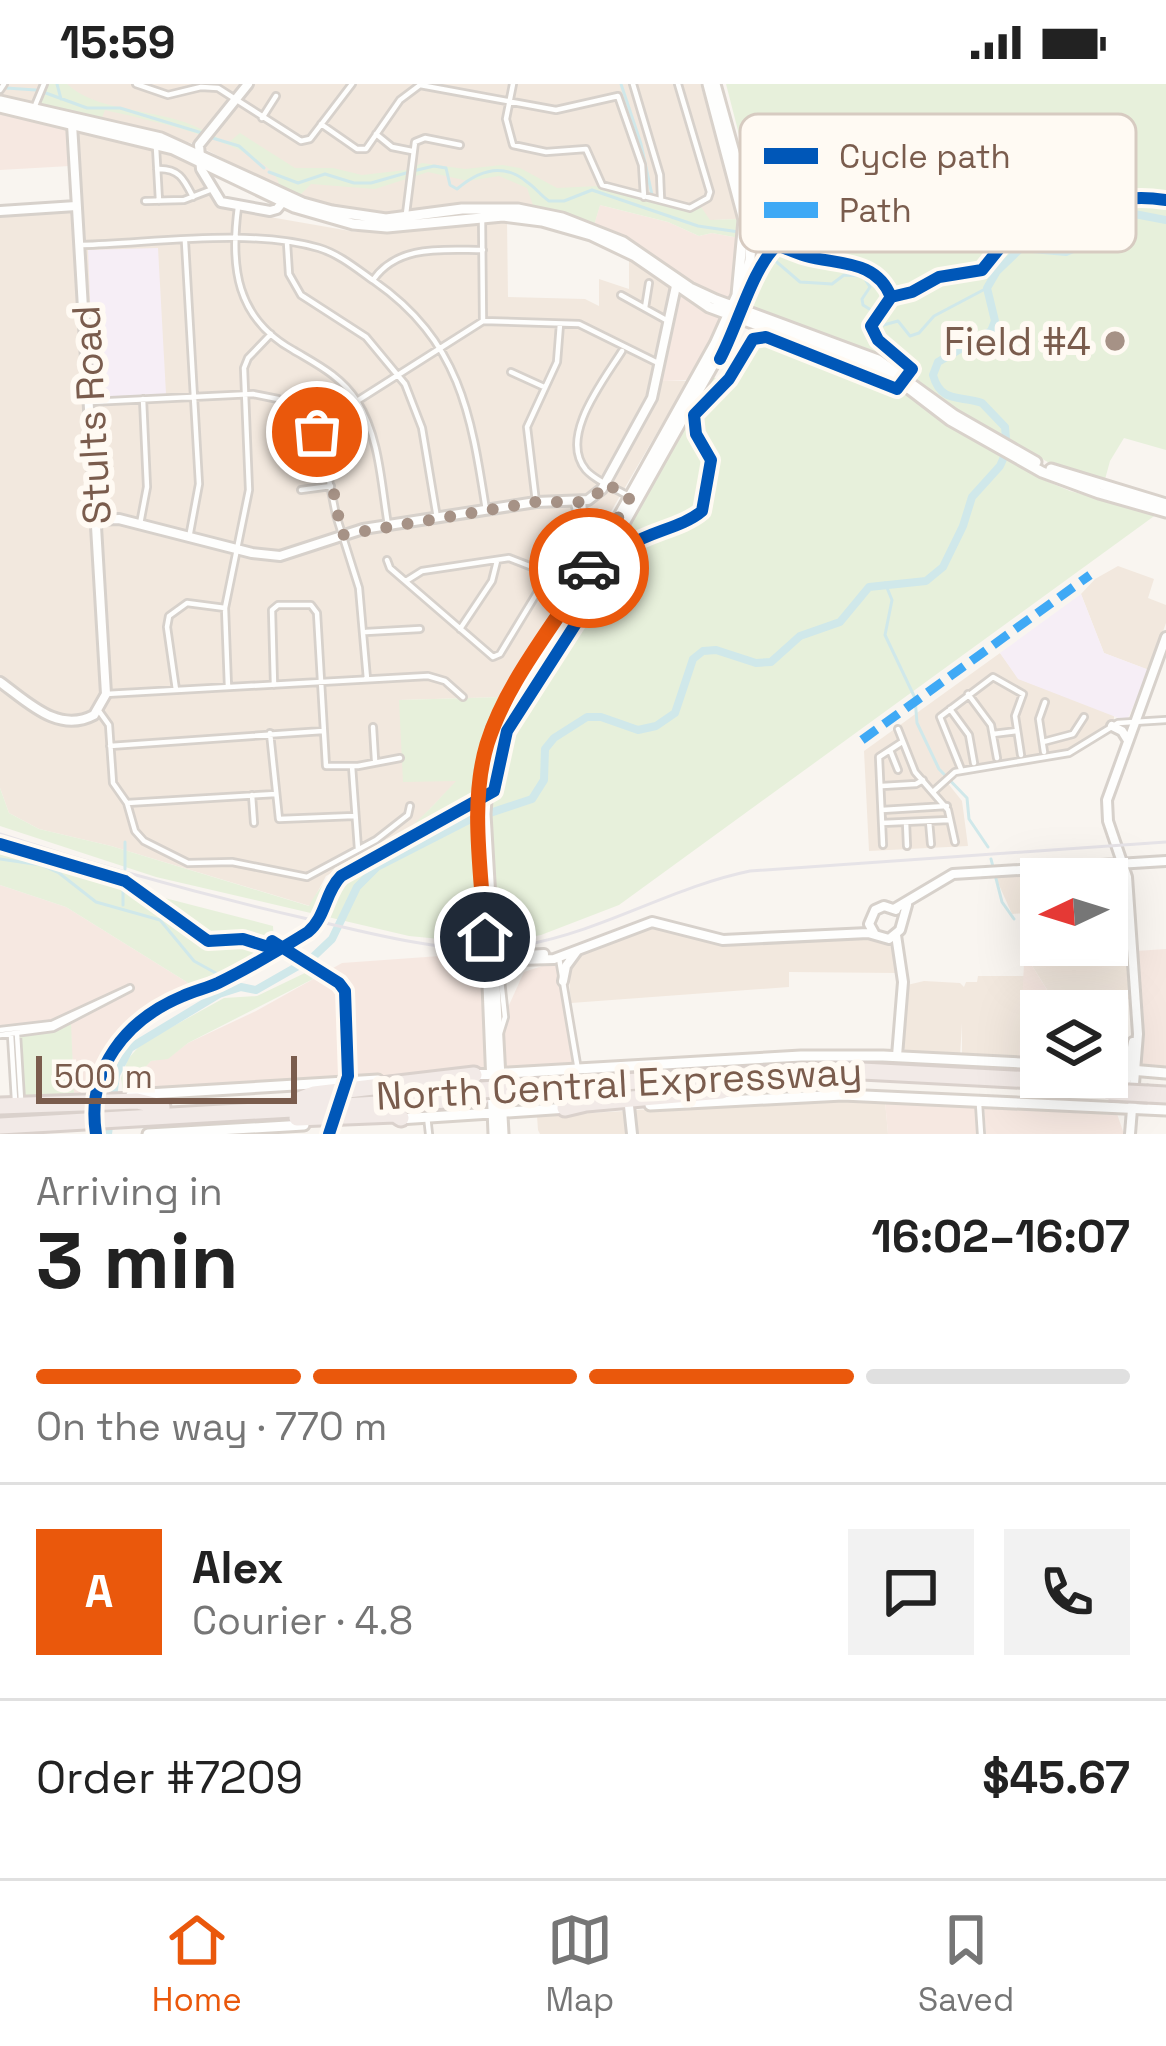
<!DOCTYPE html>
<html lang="en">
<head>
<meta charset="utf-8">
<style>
	:root { --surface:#fff; --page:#f2f2f2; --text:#222; --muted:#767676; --line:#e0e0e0; --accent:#ea580c }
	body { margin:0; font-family:"Space Grotesk",sans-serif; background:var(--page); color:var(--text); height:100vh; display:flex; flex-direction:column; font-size:45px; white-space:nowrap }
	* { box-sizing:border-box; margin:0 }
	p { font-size:39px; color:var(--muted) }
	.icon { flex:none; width:66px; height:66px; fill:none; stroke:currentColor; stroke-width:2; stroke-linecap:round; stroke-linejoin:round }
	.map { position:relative; height:1050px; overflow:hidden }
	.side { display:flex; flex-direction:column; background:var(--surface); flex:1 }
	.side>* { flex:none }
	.needle { width:78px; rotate:266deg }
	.controls { position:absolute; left:1020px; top:774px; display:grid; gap:24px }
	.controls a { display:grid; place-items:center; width:108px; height:108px; border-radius:0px; background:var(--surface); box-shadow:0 12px 48px #0002; font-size:60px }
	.scale { position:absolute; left:36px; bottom:30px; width:261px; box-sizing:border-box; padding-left:12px; border:6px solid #7a5c4d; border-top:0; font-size:33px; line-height:42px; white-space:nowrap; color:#7a5c4d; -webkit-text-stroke:9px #fffaf3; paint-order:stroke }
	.pin { position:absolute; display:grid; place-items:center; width:102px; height:102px; color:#fff; margin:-51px; border:6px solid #fff; border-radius:50%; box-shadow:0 3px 12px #0007 }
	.courier { position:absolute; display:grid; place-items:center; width:120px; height:120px; margin:-60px; border:9px solid #ea580c; border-radius:50%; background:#fff; color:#222; box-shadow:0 3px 15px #0007 }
	.head em { font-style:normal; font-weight:600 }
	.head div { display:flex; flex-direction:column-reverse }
	.head { display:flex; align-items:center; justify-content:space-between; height:204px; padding:0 36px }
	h1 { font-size:78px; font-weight:600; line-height:90px }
	.bar { display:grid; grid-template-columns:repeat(4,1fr); gap:18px 12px; align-content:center; height:144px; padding:0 36px }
	.bar i { height:15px; border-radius:9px; background:var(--line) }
	.bar .on { background:var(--accent) }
	.bar p { grid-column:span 4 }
	.line { display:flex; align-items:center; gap:30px; padding:0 36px; border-top:3px solid var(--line) }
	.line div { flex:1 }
	.round { display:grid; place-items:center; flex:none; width:126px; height:126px; border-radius:0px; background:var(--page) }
	.status { display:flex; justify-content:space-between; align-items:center; height:84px; padding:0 60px; background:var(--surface); direction:ltr }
	.status svg { height:33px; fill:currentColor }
	.tabs { display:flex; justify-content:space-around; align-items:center; height:168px; border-top:3px solid var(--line); background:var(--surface); font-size:33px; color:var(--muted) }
	.tabs a { display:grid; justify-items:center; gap:6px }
	.tabs .on { color:var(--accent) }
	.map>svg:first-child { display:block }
	.residential { fill:#f2e8de }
	.commercial { fill:#f6e8e1 }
	.education { fill:#f6eef6 }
	.green { fill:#e7f0db }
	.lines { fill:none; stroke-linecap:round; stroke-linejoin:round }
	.stream { stroke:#d0e8ea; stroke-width:3 }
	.river { stroke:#d0e8ea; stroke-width:8 }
	.minor-casing { stroke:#d7d1cb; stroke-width:10 }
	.tertiary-casing { stroke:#d7d1cb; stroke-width:14 }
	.secondary-casing { stroke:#d9d2cb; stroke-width:15 }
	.motorway-casing { stroke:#dad1cc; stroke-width:21 }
	.minor { stroke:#fefefd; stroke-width:4.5 }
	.tertiary { stroke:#fefefd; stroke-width:8 }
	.secondary { stroke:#fefefd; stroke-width:9 }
	.motorway { stroke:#f2eae7; stroke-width:15 }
	.tram { stroke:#e6e3e7; stroke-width:3 }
	.secondary-bridge-casing { stroke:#d9d2cb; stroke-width:15; stroke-linecap:butt }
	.motorway-bridge-casing { stroke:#dad1cc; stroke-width:21; stroke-linecap:butt }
	.secondary-bridge { stroke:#fefefd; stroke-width:9 }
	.motorway-bridge { stroke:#f2eae7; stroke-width:15 }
	.quiet { stroke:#3fa9f5; stroke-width:9; stroke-dasharray:18 9; stroke-linecap:butt }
	.cycleway-casing { stroke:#fffaf3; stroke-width:20 }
	.cycleway { stroke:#0057b8; stroke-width:12 }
	.done { stroke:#a69286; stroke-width:12; stroke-dasharray:0 21.6 }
	.route { stroke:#ea580c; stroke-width:15 }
	.poi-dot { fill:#a69286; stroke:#fffaf3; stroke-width:4.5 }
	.labels { text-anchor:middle; stroke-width:12; stroke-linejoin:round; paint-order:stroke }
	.poi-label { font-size:39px; fill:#7a5c4d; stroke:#fffaf3; text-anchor:end }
	.street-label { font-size:39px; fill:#7a5c4d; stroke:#fffaf3 }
	.key { fill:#fffaf3; stroke:#d7cbc1; stroke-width:3 }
	.key-label { font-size:33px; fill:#7a5c4d }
</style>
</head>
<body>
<div class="status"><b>15:59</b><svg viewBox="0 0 49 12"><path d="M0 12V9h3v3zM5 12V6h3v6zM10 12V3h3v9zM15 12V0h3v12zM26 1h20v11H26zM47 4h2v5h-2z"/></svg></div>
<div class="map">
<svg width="1166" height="1050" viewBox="0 0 1166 1050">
	<rect width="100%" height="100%" fill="#f9f5f0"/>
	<path class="residential" d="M 0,0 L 700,0 L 736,112 L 739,135 L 688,137 L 600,121 L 594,141 L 534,124 L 381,133 L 329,123 L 298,113 L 195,60 L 0,11 Z
		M 77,47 L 183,75 L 195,81 L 216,120 L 264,132 L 356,148 L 507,136 L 508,213 L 585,215 L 599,222 L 599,195 L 629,205 L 629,174 L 672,203 L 654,292 L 663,297 L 687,297 L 503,613 L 399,616 L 458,696 L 417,738 L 396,754 L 326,792 L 310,822 L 111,762 L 39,745 L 9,729 L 0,704 L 0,132 L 82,125 Z
		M 1118,482 L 1154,495 L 1148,514 L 1166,521 L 1166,539 L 1149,586 L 1104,569 L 1081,510 L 1095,495 Z
		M 1000,569 L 1019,595 L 1114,631 L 1114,636 L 1074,665 L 942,692 L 962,717 L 968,762 L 869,767 L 864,667 Z
		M 1115,785 L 1121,791 L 1124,823 L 1107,824 L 1107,795 L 1041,795 L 1041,828 L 1012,830 L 995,792 Z
		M 655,842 L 719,861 L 869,853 L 890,860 L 898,889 L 789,888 L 789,903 L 571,919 L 568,885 L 577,873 Z
		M 1128,868 L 1131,915 L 1056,920 L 1031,880 L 1034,874 Z
		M 978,892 L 1026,892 L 1021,973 L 962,970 L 962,939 L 960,972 L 906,970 L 901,954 L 903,902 L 924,897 L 960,899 L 964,903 L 966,898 L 977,898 Z
		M 818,1016 L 885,1017 L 888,1050 L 637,1050 L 635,1026 Z
		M 625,1027 L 628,1050 L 540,1050 L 538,1046 L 537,1032 Z"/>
	<path class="commercial" d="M 0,28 L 68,44 L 70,82 L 0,86 Z
		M 600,121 L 668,138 L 699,152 L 712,149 L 739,154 L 736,195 L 729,217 L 710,211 L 641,164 L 594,141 Z
		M 678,208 L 723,233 L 690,296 L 662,297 Z
		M 0,801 L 66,823 L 198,905 L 151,928 L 121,955 L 102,980 L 93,1009 L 74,1010 L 70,930 L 50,939 L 0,944 Z
		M 1166,865 L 1166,983 L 1145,982 L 1139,975 L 1143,953 L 1136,867 Z
		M 482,869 L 489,986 L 140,1007 L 139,988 L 151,977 L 168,974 L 188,959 L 256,927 L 342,879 Z
		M 557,877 L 574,981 L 505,984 L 499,943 L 524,888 Z
		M 1024,880 L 1031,880 L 1055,919 L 1061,919 L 1061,927 L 1041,927 L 1041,978 L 1019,976 Z
		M 885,1017 L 975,1022 L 977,1050 L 888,1050 Z
		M 984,1022 L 1116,1027 L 1124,1050 L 986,1050 Z"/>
	<path class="education" d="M 158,164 L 166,310 L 94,313 L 88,166 Z
		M 1081,510 L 1104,569 L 1149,586 L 1128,634 L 1121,635 L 1018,595 L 1000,569 Z"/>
	<path class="green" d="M 49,0 L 67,0 C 94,26 147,25 184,38 C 199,43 214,52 228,59 L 240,49 L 295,84 L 333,84 L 362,91 L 406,86 L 422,79 L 465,85 L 502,81 L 520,84 L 557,104 L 599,102 L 679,125 L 701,123 L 710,136 L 739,135 L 739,154 L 712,149 L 699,152 L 668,138 L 600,121 L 594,141 L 534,124 L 527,104 L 499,92 L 468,97 L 428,88 L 375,105 L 311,100 L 298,113 L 280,104 C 275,61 143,35 105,26 L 101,36 L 40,20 Z
		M 726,0 L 1166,0 L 1166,366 L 1124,354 L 1110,377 L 1104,399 L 1055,382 L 959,329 L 908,288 L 877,270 L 748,224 L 761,136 Z
		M 756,243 L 873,285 L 954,343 L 1039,394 L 1070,407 L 1157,430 L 619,821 L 541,851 L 496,859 L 488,724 L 495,679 L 512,629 L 595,499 L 708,294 L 728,294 Z
		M 503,613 C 463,695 476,771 481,859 L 409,852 L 156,793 L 0,742 L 0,704 L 9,729 L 39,745 L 111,762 L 309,822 C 336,774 358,779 400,751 C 421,736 438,716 456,697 L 403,698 L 399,616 Z
		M 0,754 L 75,777 L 153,811 L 273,842 L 274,858 L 262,858 L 254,865 L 252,877 L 198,905 L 66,823 L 0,801 Z
		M 309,887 L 313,895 L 188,959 L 168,975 L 151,977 L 123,1007 L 121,994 L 128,975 L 141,960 L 224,914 L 257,912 Z
		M 71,939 L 74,1010 L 23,1013 L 19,953 L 48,949 Z"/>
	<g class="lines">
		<path class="stream" d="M 57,0 L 61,15
			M 621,0 L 641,60 L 652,111
			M 6,4 L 36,6
			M 43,8 L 87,24 L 120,24 L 202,49
			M 209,53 L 239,62 L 264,84
			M 413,87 L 434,82 L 446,84 L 450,101 L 457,105 C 478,87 503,78 527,98 C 536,104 540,111 549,117 L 564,117 L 592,106 L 698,142 L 739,148
			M 269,88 L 298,99 L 325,90 L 354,99 L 371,99 L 406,89
			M 757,161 L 800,198 L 832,200 L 844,191 L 863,192 L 870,203 L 862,215 L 863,221 L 879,231 L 880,242 L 898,237 L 910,252 L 919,249 L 934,232 L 987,204
			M 885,499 L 892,516 L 885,551 L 915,614 L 917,639 L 939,685 L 967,714 L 969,735 L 988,763
			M 125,758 L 125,785
			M 0,775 L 41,781 L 59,789 L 96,818 L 160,836 L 194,877 L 241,903
			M 991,775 L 1002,818 L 1014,835
			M 123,799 L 123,821"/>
		<path class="river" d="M 108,1050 L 116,991 L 130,964 L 219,910 L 241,903 L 256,906 L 312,874 L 332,855 L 357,803 L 377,783 L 469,736 L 532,715 L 544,696 L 545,665 L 554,654 L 587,633 L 601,633 L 638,646 L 656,642 L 675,629 L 693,575 L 703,567 L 716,566 L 756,579 L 771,578 L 800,552 L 840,538 L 869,503 L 926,497 L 943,483 L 963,442 L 972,413 L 1000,382 L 1007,366 L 1005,343 L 982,319 C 960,311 941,320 933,291 L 938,278 L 991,247 L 995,237 L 987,204 L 997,187 L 1021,164 L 1066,168 L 1080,162 L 1101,136 L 1124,128 L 1166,136"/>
		<g class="minor-casing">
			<path id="minor" d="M 136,0 L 168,11 L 201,3 L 218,4 L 301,57 L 310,55 L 352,0
				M 513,0 L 506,35 L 513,61 L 546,68 L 586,65 L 602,101 L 690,124 L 708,114 L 710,108 L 678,0
				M 633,0 L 660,91 L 661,115
				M 0,6 L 4,0
				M 34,24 L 44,0
				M 262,34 L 276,12
				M 321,40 L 357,65 L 366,65 L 400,16 L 420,1 L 556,26 L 618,12 L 642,81 L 644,113
				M 376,50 L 392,63 L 412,67
				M 156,63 L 159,117
				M 157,85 C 179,84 184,95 193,113
				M 145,117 L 184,116 L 210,106
				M 238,123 C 230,183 236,234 293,266 C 318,281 341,292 357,317 C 380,354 381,400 388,441
				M 406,130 L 415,58 L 425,54 L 460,61
				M 482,134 L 483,237
				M 185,158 L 199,400 L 189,454
				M 287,159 L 289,190 L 301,211 L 366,253 L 405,300 L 422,344 L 437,434
				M 82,161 C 154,159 249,144 319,164 C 339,170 357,185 374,197 C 460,257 471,330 486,426
				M 373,196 C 398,160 443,166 483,166
				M 621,211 L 668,237
				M 645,224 L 649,199
				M 622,267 C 604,296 558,353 586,386 C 596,397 614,404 627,411
				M 511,288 L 544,303
				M 357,317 L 483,237 L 579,240 L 660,280
				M 90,318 L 253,310 L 278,315 L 298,326 L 321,356 L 336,431 L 359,504 L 367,595
				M 301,406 L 331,402
				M 536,418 L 527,343 L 557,278 L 560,240
				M 574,419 L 579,437 L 584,432 L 583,418
				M 140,440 L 147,403 L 143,315
				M 387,476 L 390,484 L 493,573 L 500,570 L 549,489
				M 554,490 L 569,487 L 584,491
				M 406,497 L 422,487 L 509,474 L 558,493 L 577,495
				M 460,545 L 492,497 L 497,477
				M 366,548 L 420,545
				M 274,601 L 272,526 L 278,521 L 311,521 L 317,529 L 326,682 L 358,682 L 400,674
				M 228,603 L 225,524 L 249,406 L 244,284 L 248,274 L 271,250
				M 176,606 L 167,543 L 169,532 L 187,519 L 225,524
				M 106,610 L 428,592 L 445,597 L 463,613
				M 968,610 L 991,641 L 997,674
				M 950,625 L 969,651 L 974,679
				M 99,627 L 109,641 L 113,699 L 127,719 L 135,747 L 144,757 L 188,779 L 232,778 L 307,793 L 376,756 L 408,731 L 410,722
				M 373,643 L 375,676
				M 898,645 L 915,688 L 948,726 L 955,758
				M 270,649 L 279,735 L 354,732
				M 993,650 L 1017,647
				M 1043,658 L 1073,650 L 1084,633
				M 110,662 L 323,647
				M 890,666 L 898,686
				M 1044,668 L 1039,635 L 1045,618
				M 352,682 L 358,765
				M 961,685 L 940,633 L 993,593 L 1023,610 L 1015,632 L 1021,671
				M 882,702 L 916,700 L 923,696
				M 934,707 L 955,688 L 1069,669 L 1118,639 L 1166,636
				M 252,711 L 254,739
				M 127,719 L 276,710
				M 882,726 L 947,722
				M 929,737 L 931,760
				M 906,738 L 907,762
				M 882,739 L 949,736
				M 883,761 L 879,673 L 902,658
				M 559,874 L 578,986
				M 499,877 L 505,933 L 500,949
				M 0,946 L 52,940 L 130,904
				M 17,950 L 21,1016
				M 0,951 L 53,944 L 130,904
				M 11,951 L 15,1016
				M 979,1020 L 981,1050
				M 427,1032 L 429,1050"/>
		</g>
		<g class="tertiary-casing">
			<path id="tertiary" d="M 248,0 L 199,61 L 201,85 L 221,118 L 270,127 L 277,125 L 286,114
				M 0,127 L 76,122
				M 97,436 L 119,435 L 252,469 L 280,472 L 363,445 L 536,418 L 588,416 L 602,405 L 652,314 L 676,202
				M 0,598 C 28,618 58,650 94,631 L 106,610 L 72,40
				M 1112,642 L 1122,647 L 1127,655
				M 894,825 L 953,790 L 1166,777
				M 874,849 L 869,840 L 875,826 L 884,822 L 896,826
				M 896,851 L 903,898 L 897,972
				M 493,873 L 544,870
				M 480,877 L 554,875 L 652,838 L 723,856 L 868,849 L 889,855 L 900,846 L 907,821
				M 563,897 L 566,882 L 577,867
				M 1124,1008 L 1133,958
				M 629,1022 L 632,1050
				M 1130,1050 L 1138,950 L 1127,793 L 1108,737 L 1107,716 L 1166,553"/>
		</g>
		<g class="secondary-casing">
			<path id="secondary" d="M 0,17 L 161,54 L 303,119 L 332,127 L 386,135 L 462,125 L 518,125 L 562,134 L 623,158 L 690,204 L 716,216 L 878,276 L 954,331 L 1036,378
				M 0,23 L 173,65 L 294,123 L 353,140 L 387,143 L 503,132 L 542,137 L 591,151 L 635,172 L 709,223 L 890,290 L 950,336 L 1042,388 L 1099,409 L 1166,428
				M 1051,385 L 1166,420
				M 481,686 L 493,643 L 511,607 L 609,450 L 715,260 L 737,211 L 744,136 L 708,0
				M 488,687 L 511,623 L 623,441 L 714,279 L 740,222 L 750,176 L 752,133 L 715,0
				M 495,900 L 503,1050
				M 488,901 L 494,1050
				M 1107,984 L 1166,989
				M 473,991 L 801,972 L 883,972 L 1041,980
				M 131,1011 L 378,996
				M 650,1021 L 843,1011 L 1166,1026
				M 399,1035 L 568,1024
				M 148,1050 L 304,1041"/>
		</g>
		<g class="motorway-casing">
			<path id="motorway" d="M 512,1004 L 843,986 L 1109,1000
				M 1148,1010 L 1166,1011
				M 301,1015 L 314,1010 L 474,991
				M 0,1022 L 137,1017 L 162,1023
				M 565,1024 L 586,1019 L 722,1007 L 735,1000
				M 297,1034 L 395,1030 L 401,1034
				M 0,1042 L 481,1014"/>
		</g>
		<use href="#minor" class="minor"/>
		<use href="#tertiary" class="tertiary"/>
		<use href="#secondary" class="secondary"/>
		<use href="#motorway" class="motorway"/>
		<path class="tram" d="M 0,750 C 102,783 203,811 308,835 C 380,851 450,873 524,861 C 603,847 672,803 750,787 L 1166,758"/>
		<g class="secondary-bridge-casing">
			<path id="secondary-bridge" d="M 481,686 L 478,733 L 488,901
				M 488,687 L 485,730 L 495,900"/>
		</g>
		<g class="motorway-bridge-casing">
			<path id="motorway-bridge" d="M 481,1006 L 512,1004
				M 1109,1008 L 1148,1010"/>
		</g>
		<use href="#secondary-bridge" class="secondary-bridge"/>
		<use href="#motorway-bridge" class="motorway-bridge"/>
		<path class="quiet" d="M 862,656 L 1090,491"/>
		<g class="cycleway-casing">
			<path id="cycleway" d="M 720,275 C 738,241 752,185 777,161 C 787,165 796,169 806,172 C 837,181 876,175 891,213
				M 0,760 L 125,797 L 208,857 L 243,855 L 278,866
				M 272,857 L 339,899 L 345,907 L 348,992 L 329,1050
				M 96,1050 C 86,986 125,936 183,912 C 194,907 207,904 218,899 C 249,884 279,866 308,848 C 326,833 325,808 341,792 L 494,707 L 507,647 L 607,491 C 618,448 674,451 702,427 L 711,376 L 696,350 L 694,331 L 729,295 L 753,255 L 766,253 L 897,305 L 912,285 L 878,256 L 871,242 L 891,213 L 912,208 L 939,193 L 982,186 L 1015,145 L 1057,149 C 1099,124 1112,108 1166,116"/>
		</g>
		<use href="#cycleway" class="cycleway"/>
	</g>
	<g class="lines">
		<path class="done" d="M 317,348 L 327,374 L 342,451 L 536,418 L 583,418 L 597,410 L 605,399 L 630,413 L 589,484"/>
		<path class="route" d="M 485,853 C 482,790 469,721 487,660 C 507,596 555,541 589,484"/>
	</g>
	<circle class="poi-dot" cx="1115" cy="257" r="12"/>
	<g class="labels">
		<g class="poi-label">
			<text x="1091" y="271">Field #4</text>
		</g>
		<g class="street-label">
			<text transform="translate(91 331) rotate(-93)" y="14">Stults Road</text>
			<text transform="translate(619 999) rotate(-3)" y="14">North Central Expressway</text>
		</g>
	</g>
	<rect x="740" y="30" width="396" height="138" rx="18" class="key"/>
	<rect x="764" y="64" width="54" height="16" fill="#0057b8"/>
	<rect x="764" y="118" width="54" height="16" fill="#3fa9f5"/>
	<g class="key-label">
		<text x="839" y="84">Cycle path</text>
		<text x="839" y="138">Path</text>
	</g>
</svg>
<div class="controls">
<a><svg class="needle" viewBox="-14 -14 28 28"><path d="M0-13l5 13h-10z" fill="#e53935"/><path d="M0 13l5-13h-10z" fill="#767676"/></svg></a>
<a><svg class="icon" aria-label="layers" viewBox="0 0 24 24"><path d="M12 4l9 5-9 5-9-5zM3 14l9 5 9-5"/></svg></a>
</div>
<div class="scale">500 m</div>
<div class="pin" style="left:317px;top:348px;background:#ea580c"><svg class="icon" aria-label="bag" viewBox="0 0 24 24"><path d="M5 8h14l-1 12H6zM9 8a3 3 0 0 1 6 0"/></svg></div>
<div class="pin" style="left:485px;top:853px;background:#1f2937"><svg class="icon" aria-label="home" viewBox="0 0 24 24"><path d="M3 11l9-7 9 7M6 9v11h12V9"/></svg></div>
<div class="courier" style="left:589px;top:484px"><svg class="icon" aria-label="car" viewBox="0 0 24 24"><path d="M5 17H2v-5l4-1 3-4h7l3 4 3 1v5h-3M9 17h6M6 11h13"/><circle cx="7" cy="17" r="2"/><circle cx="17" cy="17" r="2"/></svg></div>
</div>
<section class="side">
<div class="head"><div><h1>3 min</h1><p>Arriving in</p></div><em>16:02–16:07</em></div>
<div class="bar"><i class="on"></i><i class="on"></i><i class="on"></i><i></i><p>On the way · 770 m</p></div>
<div class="line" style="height:216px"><b class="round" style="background:var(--accent);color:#fff">A</b><div><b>Alex</b><p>Courier · 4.8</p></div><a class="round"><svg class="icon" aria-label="chat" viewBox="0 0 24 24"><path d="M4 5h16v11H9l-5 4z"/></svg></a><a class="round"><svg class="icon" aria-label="phone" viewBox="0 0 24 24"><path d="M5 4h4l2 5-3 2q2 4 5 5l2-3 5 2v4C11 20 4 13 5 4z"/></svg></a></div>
<div class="line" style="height:156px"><div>Order #7209</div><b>$45.67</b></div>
</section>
<nav class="tabs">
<a class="on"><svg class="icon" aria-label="home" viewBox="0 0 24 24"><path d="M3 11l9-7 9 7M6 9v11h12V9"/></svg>Home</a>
<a><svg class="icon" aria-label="map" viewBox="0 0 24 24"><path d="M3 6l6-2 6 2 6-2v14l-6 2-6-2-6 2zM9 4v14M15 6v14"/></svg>Map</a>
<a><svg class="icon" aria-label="saved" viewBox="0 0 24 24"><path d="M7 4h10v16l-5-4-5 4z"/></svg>Saved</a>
</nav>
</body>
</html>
